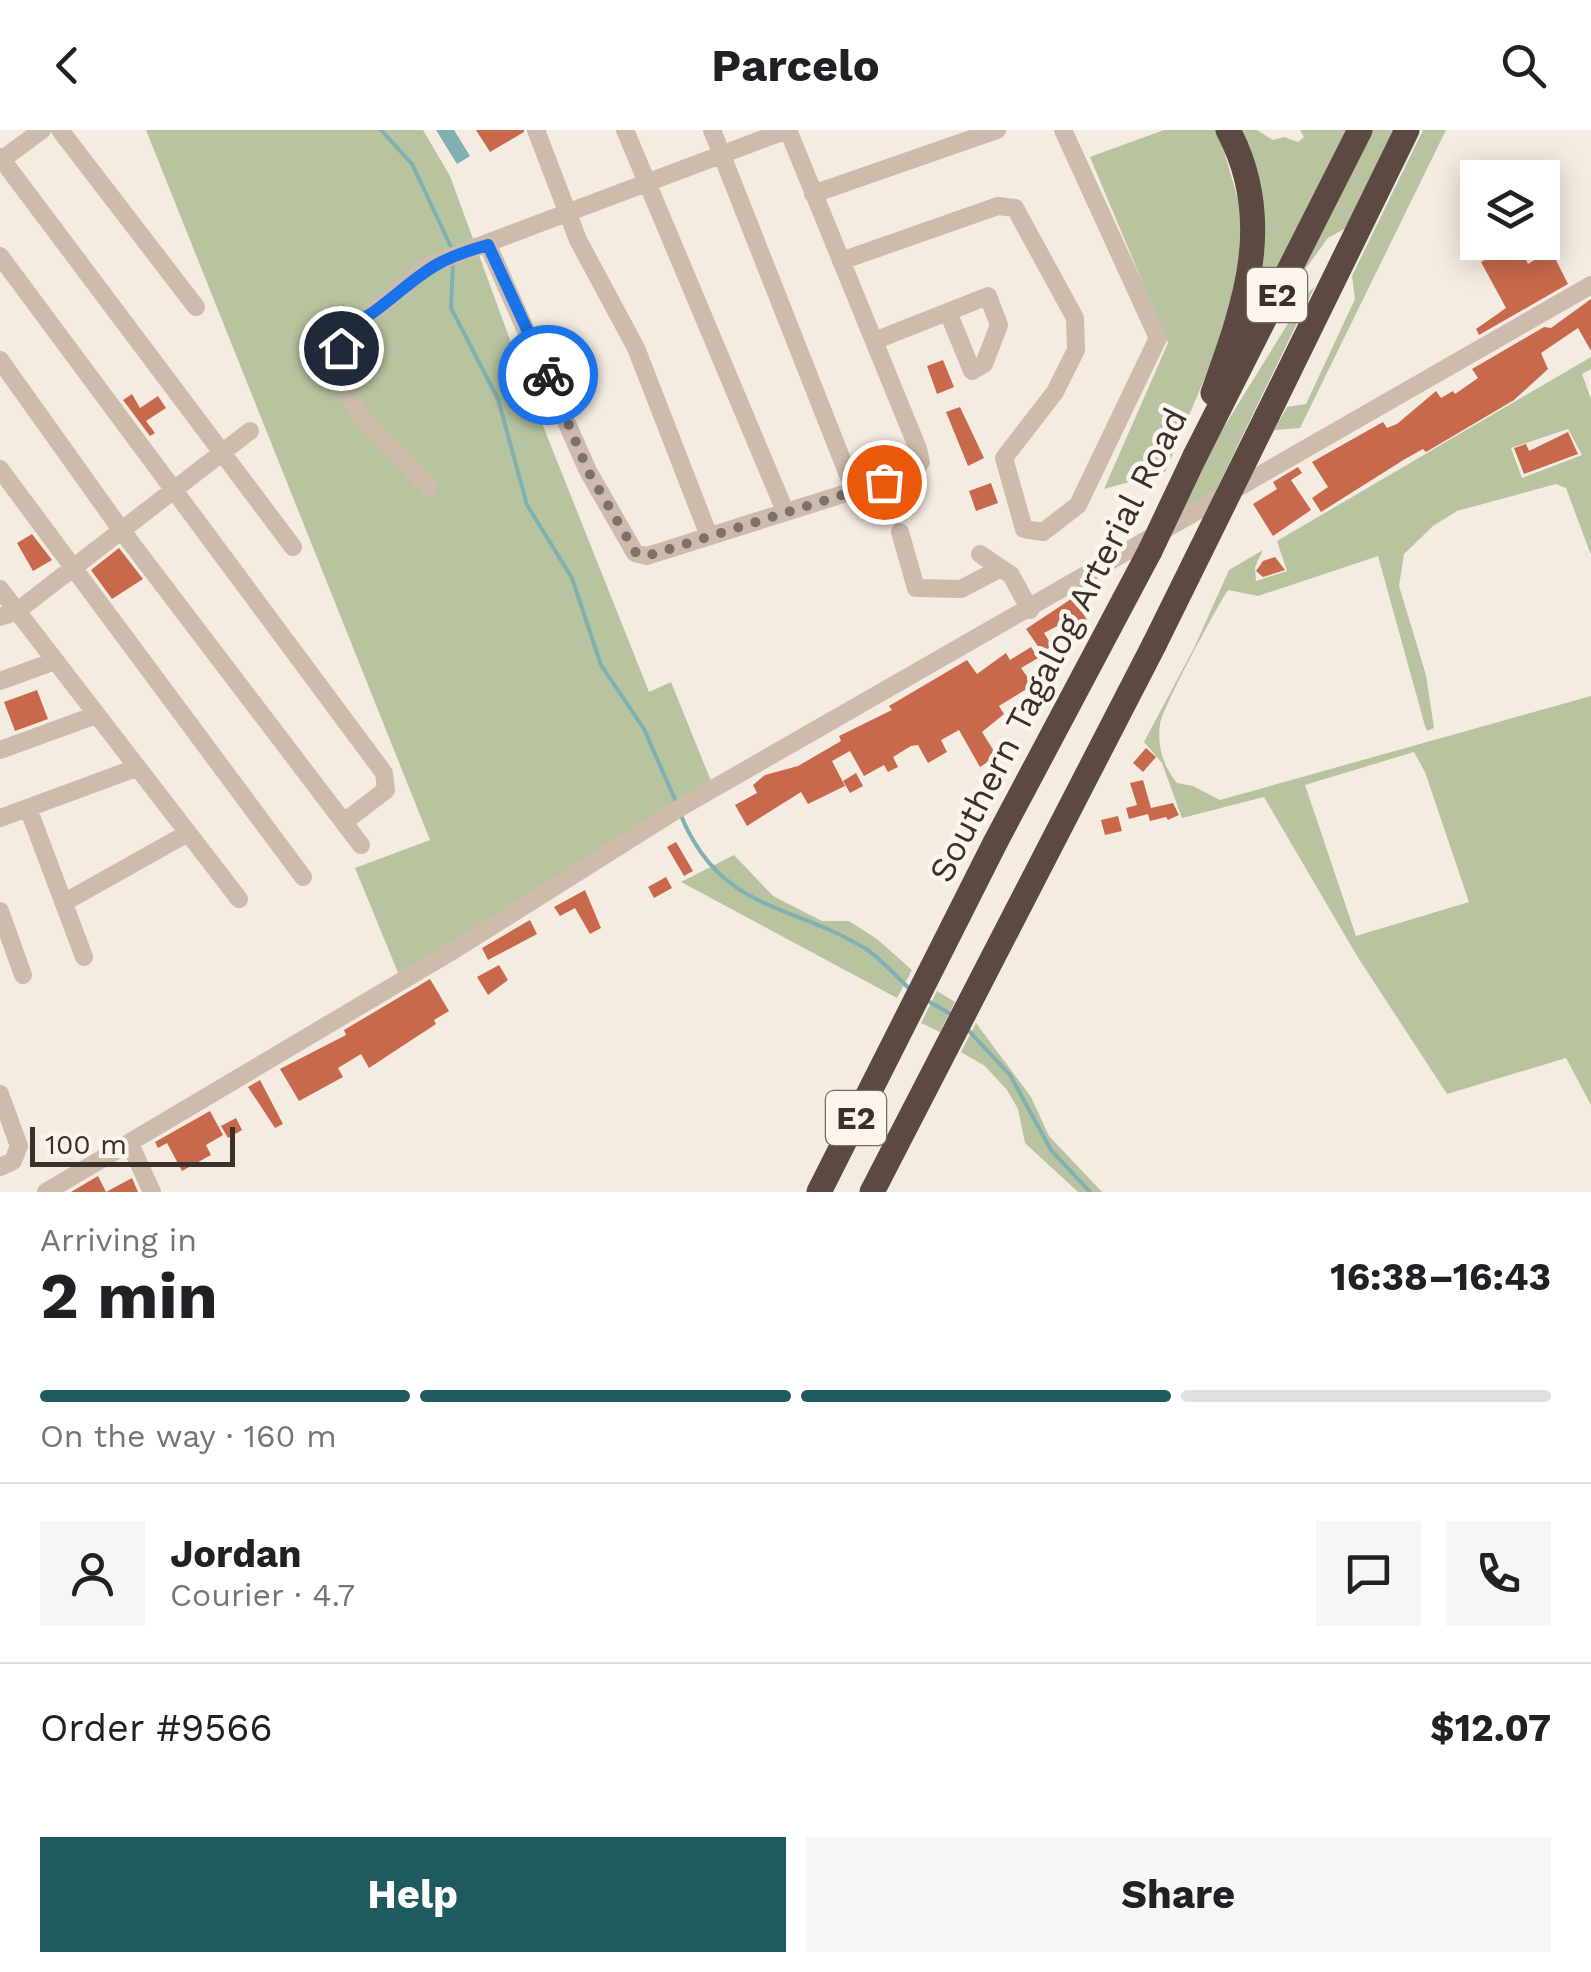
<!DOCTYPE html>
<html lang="en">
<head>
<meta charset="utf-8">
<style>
	:root { --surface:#fff; --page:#f6f6f6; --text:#202124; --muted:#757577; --line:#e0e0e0; --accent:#1f5a5e }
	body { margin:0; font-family:"Work Sans",sans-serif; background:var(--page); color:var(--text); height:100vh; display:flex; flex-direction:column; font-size:38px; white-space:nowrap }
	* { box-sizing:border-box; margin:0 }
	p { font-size:32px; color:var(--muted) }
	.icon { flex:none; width:55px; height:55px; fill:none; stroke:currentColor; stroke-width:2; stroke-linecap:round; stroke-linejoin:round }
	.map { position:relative; height:1062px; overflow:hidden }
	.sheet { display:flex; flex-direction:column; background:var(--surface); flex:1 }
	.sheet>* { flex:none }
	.tools { position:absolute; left:1460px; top:30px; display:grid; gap:20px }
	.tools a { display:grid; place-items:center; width:100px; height:100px; border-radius:0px; background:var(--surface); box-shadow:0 5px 25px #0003; font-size:50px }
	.scale { position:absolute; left:30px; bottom:25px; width:205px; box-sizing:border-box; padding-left:10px; border:5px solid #3b302b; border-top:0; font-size:28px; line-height:35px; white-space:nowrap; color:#3b302b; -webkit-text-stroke:8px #fbf5ee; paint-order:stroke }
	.pin { position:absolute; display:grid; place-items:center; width:85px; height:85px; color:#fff; margin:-42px; border:5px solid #fff; border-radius:50%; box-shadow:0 2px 10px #0007 }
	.courier { position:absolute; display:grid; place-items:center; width:100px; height:100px; margin:-50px; border:8px solid #1a73e8; border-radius:50%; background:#fff; color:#222; box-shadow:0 2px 12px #0007 }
	.summary em { font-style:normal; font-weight:700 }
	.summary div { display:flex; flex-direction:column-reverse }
	.summary { display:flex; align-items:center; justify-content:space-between; height:170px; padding:0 40px }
	h1 { font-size:65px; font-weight:700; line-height:75px }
	.bar { display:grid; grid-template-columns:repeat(4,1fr); gap:15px 10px; align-content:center; height:120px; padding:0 40px }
	.bar i { height:12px; border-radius:8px; background:var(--line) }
	.bar .on { background:var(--accent) }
	.bar p { grid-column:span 4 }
	.line { display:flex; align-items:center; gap:25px; padding:0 40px; border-top:2px solid var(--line) }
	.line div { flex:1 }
	.round { display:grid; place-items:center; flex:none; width:105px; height:105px; border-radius:0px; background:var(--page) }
	.primary-button { display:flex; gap:20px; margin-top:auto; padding:20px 40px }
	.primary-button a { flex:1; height:115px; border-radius:0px; background:var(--accent); color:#fff; font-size:40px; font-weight:700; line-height:115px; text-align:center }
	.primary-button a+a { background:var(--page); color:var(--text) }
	header { display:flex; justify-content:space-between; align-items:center; height:130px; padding:0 40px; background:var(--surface); font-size:45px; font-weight:700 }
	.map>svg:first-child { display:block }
	.green { fill:#b8c4a0; fill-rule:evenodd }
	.water { fill:#7fb0b2 }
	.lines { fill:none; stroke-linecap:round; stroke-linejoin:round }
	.stream { stroke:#7fb0b2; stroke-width:4 }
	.building { fill:#c8694b }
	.minor { stroke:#cdbbac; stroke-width:18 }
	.highway { stroke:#5c4a42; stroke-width:25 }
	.highway-bridge { stroke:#5c4a42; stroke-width:25 }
	.done { stroke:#7c716b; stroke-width:10; stroke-dasharray:0 18 }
	.route { stroke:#1a73e8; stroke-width:12 }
	.labels { text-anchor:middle; stroke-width:9; stroke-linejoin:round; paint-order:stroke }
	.shield { fill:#fbf5ee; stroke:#756b66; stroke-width:2.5 }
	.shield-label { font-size:32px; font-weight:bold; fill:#3b302b }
	.street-label { font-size:35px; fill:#3b302b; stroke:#fbf5ee }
</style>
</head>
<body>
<header><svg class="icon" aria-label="back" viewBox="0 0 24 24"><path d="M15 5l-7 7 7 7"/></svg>Parcelo<svg class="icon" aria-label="search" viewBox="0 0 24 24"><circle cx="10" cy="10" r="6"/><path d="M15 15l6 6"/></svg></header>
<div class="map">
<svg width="1591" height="1062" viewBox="0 0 1591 1062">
	<rect width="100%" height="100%" fill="#f4ebe1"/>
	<path class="green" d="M 146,0 L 423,0 L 450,46 L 524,248 L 649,562 L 671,552 L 713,656 L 399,845 L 355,738 L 430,710 Z
		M 1164,0 L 1218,0 L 1245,94 L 1226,198 L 1165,342 L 1104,359 L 1168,213 L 1090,27 Z
		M 1236,0 L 1257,0 L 1273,10 L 1284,7 L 1298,12 L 1304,7 L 1300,0 L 1347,0 L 1247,200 L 1252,165 Z
		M 1370,0 L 1396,0 L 1346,98 L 1328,108 L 1293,156 Z
		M 1423,0 L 1446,0 L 1300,298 L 1274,300 L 1287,277 L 1306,274 L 1355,169 L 1352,146 Z
		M 1315,156 L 1210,373 L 1177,389 L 1211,318 L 1303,169 Z
		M 1591,227 L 1591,239 L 1582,244 L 1591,269 L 1591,425 L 1566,358 L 1556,354 L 1457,381 L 1433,396 L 1404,424 L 1399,456 L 1426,545 L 1434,598 L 1427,601 L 1425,596 L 1378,426 L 1258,466 L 1228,460 C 1215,480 1164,575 1160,594 C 1157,616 1163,636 1177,653 L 1193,656 L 1220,670 L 1591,566 L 1591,975 L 1566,928 L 1447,964 L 1357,826 L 1264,667 L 1182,688 L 1162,633 L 1144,612 L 1194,518 L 1229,440 L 1263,420 L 1255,437 L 1256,451 L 1287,441 L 1277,411 ZM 1568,299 L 1582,325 L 1522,348 L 1511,318 ZM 1414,622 L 1425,642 L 1469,772 L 1356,806 L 1305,655 Z
		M 734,725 L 773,766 L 822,791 L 849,791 L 877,809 L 912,840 L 897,868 L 681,752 Z
		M 937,861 L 955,872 L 940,902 L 921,893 Z
		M 976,893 L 1031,967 L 1049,1006 L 1102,1062 L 1078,1062 L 1025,1013 L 1018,979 L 1007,960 L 985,936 L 961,922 Z"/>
	<path class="water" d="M 436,0 L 454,0 L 470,26 L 457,34 Z"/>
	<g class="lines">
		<path class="stream" d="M 381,0 L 412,34 L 452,119
			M 453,134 L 451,178 L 498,269 L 527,375 L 572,448 L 601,535 L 644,599 L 677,674
			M 680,683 C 719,782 792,773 866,819 C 883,830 896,847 911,860
			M 928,871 L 954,886
			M 968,900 L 1010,945 L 1051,1020 L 1090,1062"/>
	</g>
	<path class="building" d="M 476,0 L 524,0 L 524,2 L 490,22 Z
		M 1517,113 L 1528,134 L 1551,120 L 1568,154 L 1479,205 L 1476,199 L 1506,178 L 1481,132 Z
		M 1591,169 L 1591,221 L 1578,198 L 1541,223 L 1548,239 L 1514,270 L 1426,322 L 1423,319 L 1405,329 L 1321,382 L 1312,368 L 1328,357 L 1312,332 L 1383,292 L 1387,298 L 1397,294 L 1436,261 L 1441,268 L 1453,261 L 1455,264 L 1478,248 L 1472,239 L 1544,197 L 1551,198 Z
		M 943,230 L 954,257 L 937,264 L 927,236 Z
		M 132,264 L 140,278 L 158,266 L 166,278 L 146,291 L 155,303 L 150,306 L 123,270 Z
		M 960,277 L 984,328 L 968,336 L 946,282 Z
		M 1568,302 L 1578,324 L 1524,344 L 1514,318 L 1526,314 L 1529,321 Z
		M 1298,337 L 1302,343 L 1291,350 L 1311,380 L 1273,406 L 1253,374 L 1277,359 L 1273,352 Z
		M 991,353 L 998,373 L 976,381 L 969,361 Z
		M 32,404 L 52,430 L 33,441 L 17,413 Z
		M 119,418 L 143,449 L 112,469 L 91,440 Z
		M 1275,427 L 1285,440 L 1263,447 L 1256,441 L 1263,431 Z
		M 1074,467 L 1089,494 L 1072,505 L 1063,493 L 1044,503 L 1052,516 L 1042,522 L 1026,499 Z
		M 1031,517 L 1038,528 L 1021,538 L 1033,555 L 999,576 L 1004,584 L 982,602 L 997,626 L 980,637 L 959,600 L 941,610 L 947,622 L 928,633 L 918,615 L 911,616 L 893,627 L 898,637 L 888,642 L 884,635 L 864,646 L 850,621 L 832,631 L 845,656 L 808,674 L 801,662 L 747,696 L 735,675 L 757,663 L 753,655 L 765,645 L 798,636 L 841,611 L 839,606 L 892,580 L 889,576 L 967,530 L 977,544 L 1006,523 L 1010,530 Z
		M 37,560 L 48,589 L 15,601 L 4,572 Z
		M 1146,618 L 1156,627 L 1143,642 L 1133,633 Z
		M 856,643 L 863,656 L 850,663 L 843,651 Z
		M 1143,650 L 1151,678 L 1173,673 L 1179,685 L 1168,690 L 1166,687 L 1150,691 L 1148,684 L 1129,689 L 1126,678 L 1137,675 L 1130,653 Z
		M 1118,686 L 1122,701 L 1105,705 L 1101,690 Z
		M 676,712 L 693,741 L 684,746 L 667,717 Z
		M 666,747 L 672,758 L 654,768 L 648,757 Z
		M 585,760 L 601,798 L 590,804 L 575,778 L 560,786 L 554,777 Z
		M 530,790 L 537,804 L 488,830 L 482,818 Z
		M 499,835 L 508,850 L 488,865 L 477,847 Z
		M 430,849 L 449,881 L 434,890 L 436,894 L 369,938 L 361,924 L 338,938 L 343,947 L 299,971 L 280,939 L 346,905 L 344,900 Z
		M 260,950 L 283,994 L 275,998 L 248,957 Z
		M 210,981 L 223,1005 L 206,1015 L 211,1025 L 182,1041 L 167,1013 L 158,1018 L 155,1012 Z
		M 236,988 L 242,1000 L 228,1008 L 221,996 Z
		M 98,1046 L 106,1062 L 132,1048 L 138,1062 L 71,1062 Z"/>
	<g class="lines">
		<path class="minor" d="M 60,0 L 196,177
			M 536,0 L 578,110 L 636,218 L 709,406
			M 625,0 L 785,381
			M 712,0 L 854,360
			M 0,27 L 293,417
			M 0,31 L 42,0
			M 813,64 L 997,0
			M 488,115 L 588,341 L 635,423 L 647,426 L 913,342 L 921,332 L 918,319 L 788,0
			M 0,126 L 384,643 L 386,660 L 344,692
			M 841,131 L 998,76 L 1015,78 L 1075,188 L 1076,220 L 1055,262 L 1004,328 L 1024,399 L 1043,402 L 1078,375 L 1158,208 L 1063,0
			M 874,211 L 988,166 L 999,195 L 984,234 L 972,241 L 948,182
			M 0,230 L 122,401 L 361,715
			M 0,339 L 303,747
			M 429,357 L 359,285 L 341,251 L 344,202 L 356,188 L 373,182 L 429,135 L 787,0
			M 900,402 L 916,458 L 961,459 L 1001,438
			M 980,424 L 1011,445 L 1030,480
			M 0,459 L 239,769
			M 0,487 L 16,482 L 250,301
			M 0,551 L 55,531
			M 0,620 L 96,585
			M 28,678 L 84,827
			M 0,688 L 136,638
			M 65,772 L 188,703
			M 0,781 L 23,845
			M 0,964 L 19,1016 L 13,1031 L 0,1037
			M 130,1014 L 152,1062
			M 46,1062 L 454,820 L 683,676 L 1591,155"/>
		<path class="highway" d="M 1213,263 C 1245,174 1276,90 1228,0
			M 1267,286 L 1407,0
			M 1195,326 L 1360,0
			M 819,1062 L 995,713 L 1150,421
			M 872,1062 L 1154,515"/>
		<path class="highway-bridge" d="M 1150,421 L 1195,326
			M 1154,515 L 1267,286"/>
	</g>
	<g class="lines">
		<path class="done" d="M 548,245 L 588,341 L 636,423 L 647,426 L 884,352"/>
		<path class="route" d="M 341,218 C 345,192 357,194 375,181 C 421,146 429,131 488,115 L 548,245"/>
	</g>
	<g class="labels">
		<g class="shield">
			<rect x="1247" y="138" width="60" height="54" rx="8"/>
			<rect x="826" y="961" width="60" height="54" rx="8"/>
		</g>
		<g class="shield-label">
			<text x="1277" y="176">E2</text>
			<text x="856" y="999">E2</text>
		</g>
		<g class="street-label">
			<text transform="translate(1058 515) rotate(-63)" y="12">Southern Tagalog Arterial Road</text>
		</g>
	</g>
</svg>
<div class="tools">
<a><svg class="icon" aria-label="layers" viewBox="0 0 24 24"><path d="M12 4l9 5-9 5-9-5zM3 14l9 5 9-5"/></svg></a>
</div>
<div class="scale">100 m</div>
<div class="pin" style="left:884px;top:352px;background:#ea580c"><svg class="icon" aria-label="bag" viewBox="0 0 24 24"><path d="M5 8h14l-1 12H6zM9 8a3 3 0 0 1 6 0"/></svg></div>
<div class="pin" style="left:341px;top:218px;background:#1f2937"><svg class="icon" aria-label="home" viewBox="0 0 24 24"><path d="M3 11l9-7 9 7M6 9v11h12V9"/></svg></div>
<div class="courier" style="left:548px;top:245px"><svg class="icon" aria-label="bike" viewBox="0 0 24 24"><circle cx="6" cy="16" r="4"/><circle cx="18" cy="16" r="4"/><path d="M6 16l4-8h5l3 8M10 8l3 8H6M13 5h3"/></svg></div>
</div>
<section class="sheet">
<div class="summary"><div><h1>2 min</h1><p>Arriving in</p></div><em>16:38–16:43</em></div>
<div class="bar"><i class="on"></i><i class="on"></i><i class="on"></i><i></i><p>On the way · 160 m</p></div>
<div class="line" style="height:180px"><a class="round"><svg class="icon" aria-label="person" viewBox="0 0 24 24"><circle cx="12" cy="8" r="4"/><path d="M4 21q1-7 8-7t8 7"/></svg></a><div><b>Jordan</b><p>Courier · 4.7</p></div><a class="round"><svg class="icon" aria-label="chat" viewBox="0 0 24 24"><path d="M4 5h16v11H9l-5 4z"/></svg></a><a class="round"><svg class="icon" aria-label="phone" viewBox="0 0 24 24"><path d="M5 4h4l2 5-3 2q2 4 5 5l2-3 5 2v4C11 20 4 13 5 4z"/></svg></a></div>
<div class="line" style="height:130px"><div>Order #9566</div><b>$12.07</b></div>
<div class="primary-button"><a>Help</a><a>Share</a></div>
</section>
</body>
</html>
